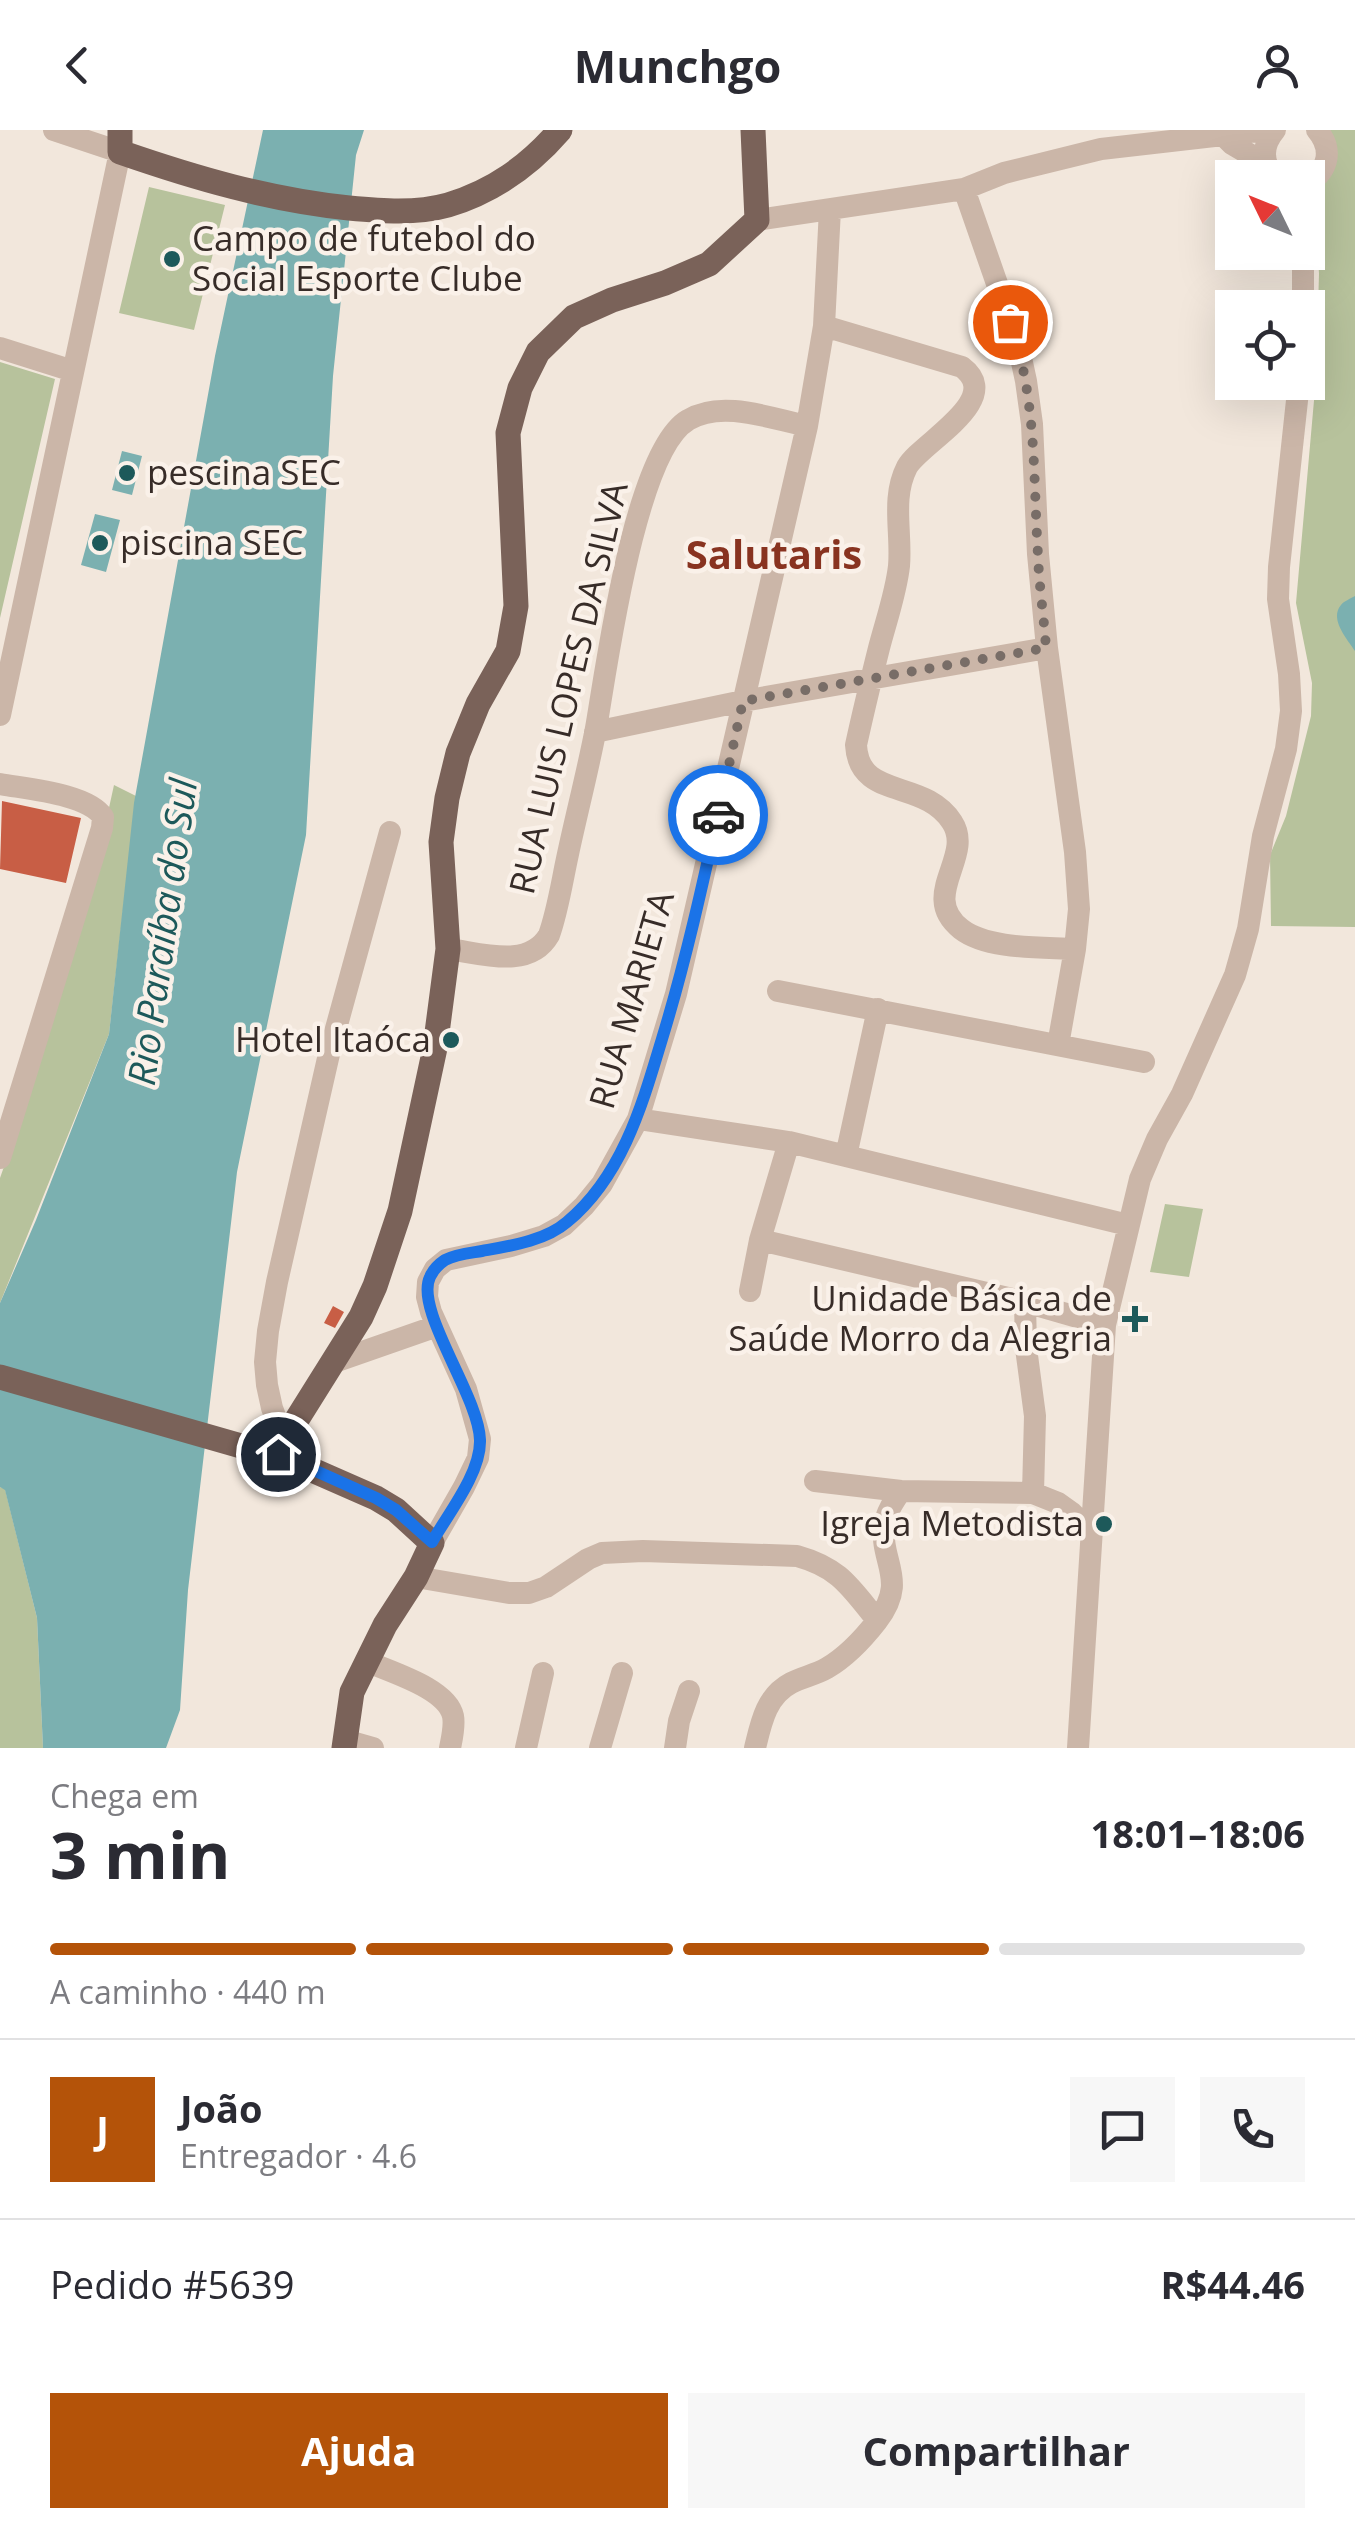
<!DOCTYPE html>
<html lang="pt">
<head>
<meta charset="utf-8">
<style>
	:root { --surface:#fff; --page:#f7f7f7; --text:#2b2b33; --muted:#7c7c81; --line:#e1e1e2; --accent:#b45309 }
	body { margin:0; font-family:"Open Sans",sans-serif; background:var(--page); color:var(--text); height:100vh; display:flex; flex-direction:column; font-size:38px; white-space:nowrap }
	* { box-sizing:border-box; margin:0 }
	p { font-size:32px; color:var(--muted) }
	.icon { flex:none; width:55px; height:55px; fill:none; stroke:currentColor; stroke-width:2; stroke-linecap:round; stroke-linejoin:round }
	.map { position:relative; height:1618px; overflow:hidden }
	.side { display:flex; flex-direction:column; background:var(--surface); flex:1 }
	.side>* { flex:none }
	.needle { width:65px; rotate:313deg }
	.controls { position:absolute; left:1215px; top:30px; display:grid; gap:20px }
	.controls a { display:grid; place-items:center; width:110px; height:110px; border-radius:0px; background:var(--surface); box-shadow:0 10px 40px #0002; font-size:50px }
	.pin { position:absolute; display:grid; place-items:center; width:85px; height:85px; color:#fff; margin:-42px; border:5px solid #fff; border-radius:50%; box-shadow:0 2px 10px #0007 }
	.courier { position:absolute; display:grid; place-items:center; width:100px; height:100px; margin:-50px; border:8px solid #1a73e8; border-radius:50%; background:#fff; color:#222; box-shadow:0 2px 12px #0007 }
	.head em { font-style:normal; font-weight:700 }
	.head div { display:flex; flex-direction:column-reverse }
	.head { display:flex; align-items:center; justify-content:space-between; height:170px; padding:0 50px }
	h1 { font-size:65px; font-weight:700; line-height:75px }
	.bar { display:grid; grid-template-columns:repeat(4,1fr); gap:15px 10px; align-content:center; height:120px; padding:0 50px }
	.bar i { height:12px; border-radius:8px; background:var(--line) }
	.bar .current { background:var(--accent) }
	.bar p { grid-column:span 4 }
	.line { display:flex; align-items:center; gap:25px; padding:0 50px; border-top:2px solid var(--line) }
	.line div { flex:1 }
	.round { display:grid; place-items:center; flex:none; width:105px; height:105px; border-radius:0px; background:var(--page) }
	.primary-button { display:flex; gap:20px; margin-top:auto; padding:20px 50px }
	.primary-button a { flex:1; height:115px; border-radius:0px; background:var(--accent); color:#fff; font-size:40px; font-weight:700; line-height:115px; text-align:center }
	.primary-button a+a { background:var(--page); color:var(--text) }
	header { display:flex; justify-content:space-between; align-items:center; height:130px; padding:0 50px; background:var(--surface); font-size:45px; font-weight:700 }
	.map>svg:first-child { display:block }
	.green { fill:#b7c29c }
	.water { fill:#7bb0b0 }
	.building { fill:#c85e45 }
	.lines { fill:none; stroke-linecap:round; stroke-linejoin:round }
	.minor { stroke:#cbb6a8; stroke-width:22 }
	.major { stroke:#7a6259; stroke-width:25 }
	.done { stroke:#786d67; stroke-width:10; stroke-dasharray:0 18 }
	.route { stroke:#1a73e8; stroke-width:12 }
	.poi-dot { fill:#1d595a; stroke:#faf1e9; stroke-width:4 }
	.labels { text-anchor:middle; stroke-width:9; stroke-linejoin:round; paint-order:stroke }
	.poi-label { font-size:35px; fill:#372c28; stroke:#faf1e9; text-anchor:start }
	.street-label { font-size:35px; fill:#372c28; stroke:#faf1e9 }
	.water-label { font-size:38px; font-style:italic; fill:#1d595a; stroke:#faf1e9 }
	.quarter-label { font-size:40px; font-weight:bold; fill:#883320; stroke:#faf1e9 }
</style>
</head>
<body>
<header><svg class="icon" aria-label="back" viewBox="0 0 24 24"><path d="M15 5l-7 7 7 7"/></svg>Munchgo<svg class="icon" aria-label="person" viewBox="0 0 24 24"><circle cx="12" cy="8" r="4"/><path d="M4 21q1-7 8-7t8 7"/></svg></header>
<div class="map">
<svg width="1355" height="1618" viewBox="0 0 1355 1618">
	<rect width="100%" height="100%" fill="#f2e7dc"/>
	<path class="green" d="M 1329,0 L 1355,0 L 1355,797 L 1271,796 L 1270,725 L 1286,686 L 1311,586 L 1312,553 L 1296,473 L 1316,248 L 1319,144 L 1316,94 Z
		M 149,57 L 225,75 L 194,200 L 119,183 Z
		M 0,232 L 55,249 L 0,488 Z
		M 114,655 L 136,666 L 109,904 L 0,1173 L 0,1048 L 26,974 L 107,687 Z
		M 1165,1074 L 1203,1079 L 1189,1147 L 1150,1142 Z
		M 0,1357 L 5,1359 L 37,1488 L 43,1618 L 0,1618 Z"/>
	<path class="water" d="M 263,0 L 364,0 L 356,25 L 333,246 L 306,705 L 237,1042 L 188,1460 L 180,1580 L 166,1618 L 43,1618 L 37,1488 L 5,1360 L 0,1357 L 0,1173 L 36,1090 L 109,904 L 134,673 L 215,226 Z
		M 122,321 L 142,326 L 132,365 L 112,360 Z
		M 95,384 L 120,390 L 106,442 L 81,435 Z
		M 1355,466 L 1355,521 C 1347,509 1329,489 1341,475 C 1344,471 1350,469 1355,466 Z"/>
	<path class="building" d="M 2,671 L 81,688 L 66,753 L 0,739 Z
		M 333,1176 L 344,1182 L 335,1198 L 324,1193 Z"/>
	<g class="lines">
		<path class="minor" d="M 1223,5 L 1232,14 L 1266,34
			M 1275,48 C 1261,32 1262,15 1275,0
			M 1308,53 C 1329,40 1333,19 1317,0
			M 964,59 L 1018,214 L 1026,251 L 1032,294 L 1038,424 L 1047,518 L 1075,722 L 1079,779 L 1075,819 L 1058,915
			M 1308,80 L 1312,51
			M 757,90 L 964,59 L 1004,43 L 1101,19 L 1223,5 L 1233,1 L 1273,2
			M 1303,178 L 1303,122
			M 824,196 L 962,237 C 1006,270 920,313 907,337 C 891,368 902,403 899,436 C 896,463 886,491 879,518 C 871,550 863,583 856,615 C 859,671 924,648 952,692 C 975,727 918,765 961,799 C 988,820 1043,817 1075,819
			M 0,218 L 73,241
			M 0,585 L 120,22 L 54,0
			M 595,602 L 743,571 L 1047,518
			M 0,654 C 27,659 88,664 103,687 L 102,698 L 0,1028
			M 448,819 C 481,823 529,840 549,805 C 558,780 562,751 568,724 C 577,682 588,640 596,598 C 607,535 635,321 688,290 C 722,269 772,289 807,296
			M 778,861 L 1144,932
			M 638,989 L 789,1012 L 1128,1095
			M 846,1026 L 878,879
			M 760,1110 L 1025,1172 L 1105,1195
			M 750,1161 L 760,1110 L 789,1012
			M 1025,1172 L 1026,1218 L 1035,1286 L 1033,1363
			M 334,1232 L 437,1196
			M 284,1310 L 272,1278 L 267,1255 L 265,1232 L 268,1201 L 277,1152 L 329,924 L 390,702
			M 815,1351 L 901,1361 L 1033,1363 L 1058,1373 L 1072,1383 L 1091,1402
			M 432,1413 L 464,1357 L 478,1328 L 480,1309 L 466,1259 L 431,1182 L 427,1167 L 428,1152 L 435,1139 L 446,1130 L 511,1116 L 544,1106 L 564,1095 L 584,1076 L 602,1054 L 638,989 L 676,864 L 807,296 L 824,196 L 830,79
			M 416,1447 L 509,1463 L 529,1463 L 546,1457 L 588,1429 L 602,1423 L 643,1421 L 797,1426 C 840,1438 850,1457 877,1490
			M 366,1531 C 390,1542 447,1558 453,1586 C 455,1596 452,1608 450,1618
			M 345,1610 L 373,1618
			M 526,1618 L 543,1543
			M 600,1618 L 622,1543
			M 675,1618 L 679,1591 L 689,1561
			M 755,1618 C 761,1593 766,1566 791,1553 C 802,1547 815,1545 827,1538 C 846,1527 863,1509 877,1491 C 911,1447 875,1430 886,1388 C 889,1378 895,1369 901,1361
			M 1078,1618 L 1105,1195 L 1140,1049 L 1157,1009 L 1182,964 L 1235,845 L 1248,799 L 1263,706 L 1286,619 L 1291,581 L 1289,544 L 1278,469 L 1279,437 L 1299,252"/>
		<path class="major" d="M 120,0 L 120,22 C 195,48 270,70 349,78 C 381,81 416,84 448,75 C 494,61 529,36 560,0
			M 0,1247 L 248,1318 L 278,1325 L 376,1368 L 396,1380 L 432,1413 L 416,1447 L 385,1495 L 352,1562 L 344,1618
			M 278,1325 L 284,1310 L 361,1187 L 375,1156 L 400,1081 L 435,918 L 448,819 L 441,712 L 447,668 L 458,623 L 478,574 L 508,521 L 516,476 L 508,303 L 520,258 L 538,222 L 574,187 L 612,170 L 665,153 L 709,134 L 757,90 L 753,0"/>
	</g>
	<g class="lines">
		<path class="done" d="M 718,685 L 743,571 L 1046,518 C 1044,487 1039,456 1038,425 C 1033,346 1037,268 1010,192"/>
		<path class="route" d="M 278,1324 L 376,1368 L 396,1380 L 432,1412 C 448,1384 481,1343 480,1310 C 479,1266 414,1180 430,1147 C 433,1140 439,1134 445,1130 C 456,1124 470,1123 482,1121 C 510,1116 545,1111 567,1092 C 625,1044 644,968 665,899 C 686,829 702,757 718,685"/>
	</g>
	<g class="poi-dot">
		<circle cx="172" cy="129" r="10"/>
		<circle cx="127" cy="343" r="10"/>
		<circle cx="100" cy="413" r="10"/>
		<circle cx="451" cy="910" r="10"/>
		<path d="M1130 1174h10v10h10v10h-10v10h-10v-10h-10v-10h10z"/>
		<circle cx="1104" cy="1394" r="10"/>
	</g>
	<g class="labels">
		<g class="poi-label">
			<text x="192" y="121">Campo de futebol do<tspan x="192" dy="40">Social Esporte Clube</tspan></text>
			<text x="147" y="355">pescina SEC</text>
			<text x="120" y="425">piscina SEC</text>
			<text x="431" y="922" text-anchor="end">Hotel Itaóca</text>
			<text x="1112" y="1181" text-anchor="end">Unidade Básica de<tspan x="1112" dy="40">Saúde Morro da Alegria</tspan></text>
			<text x="1084" y="1406" text-anchor="end">Igreja Metodista</text>
		</g>
		<g class="street-label">
			<text transform="translate(569 558) rotate(-77)" y="12">RUA LUIS LOPES DA SILVA</text>
			<text transform="translate(632 870) rotate(-74)" y="12">RUA MARIETA</text>
		</g>
		<g class="water-label">
			<text transform="translate(163 802) rotate(-82)" y="13">Rio Paraíba do Sul</text>
		</g>
		<g class="quarter-label">
			<text x="774" y="439">Salutaris</text>
		</g>
	</g>
</svg>
<div class="controls">
<a><svg class="needle" viewBox="-14 -14 28 28"><path d="M0-13l5 13h-10z" fill="#e53935"/><path d="M0 13l5-13h-10z" fill="#7c7c81"/></svg></a>
<a><svg class="icon" aria-label="locate" viewBox="0 0 24 24"><circle cx="12" cy="12" r="6"/><path d="M12 2v4M12 18v4M2 12h4M18 12h4"/></svg></a>
</div>
<div class="pin" style="left:1010px;top:192px;background:#ea580c"><svg class="icon" aria-label="bag" viewBox="0 0 24 24"><path d="M5 8h14l-1 12H6zM9 8a3 3 0 0 1 6 0"/></svg></div>
<div class="pin" style="left:278px;top:1324px;background:#1f2937"><svg class="icon" aria-label="home" viewBox="0 0 24 24"><path d="M3 11l9-7 9 7M6 9v11h12V9"/></svg></div>
<div class="courier" style="left:718px;top:685px"><svg class="icon" aria-label="car" viewBox="0 0 24 24"><path d="M5 17H2v-5l4-1 3-4h7l3 4 3 1v5h-3M9 17h6M6 11h13"/><circle cx="7" cy="17" r="2"/><circle cx="17" cy="17" r="2"/></svg></div>
</div>
<section class="side">
<div class="head"><div><h1>3 min</h1><p>Chega em</p></div><em>18:01–18:06</em></div>
<div class="bar"><i class="current"></i><i class="current"></i><i class="current"></i><i></i><p>A caminho · 440 m</p></div>
<div class="line" style="height:180px"><b class="round" style="background:var(--accent);color:#fff">J</b><div><b>João</b><p>Entregador · 4.6</p></div><a class="round"><svg class="icon" aria-label="chat" viewBox="0 0 24 24"><path d="M4 5h16v11H9l-5 4z"/></svg></a><a class="round"><svg class="icon" aria-label="phone" viewBox="0 0 24 24"><path d="M5 4h4l2 5-3 2q2 4 5 5l2-3 5 2v4C11 20 4 13 5 4z"/></svg></a></div>
<div class="line" style="height:130px"><div>Pedido #5639</div><b>R$44.46</b></div>
<div class="primary-button"><a>Ajuda</a><a>Compartilhar</a></div>
</section>
</body>
</html>
